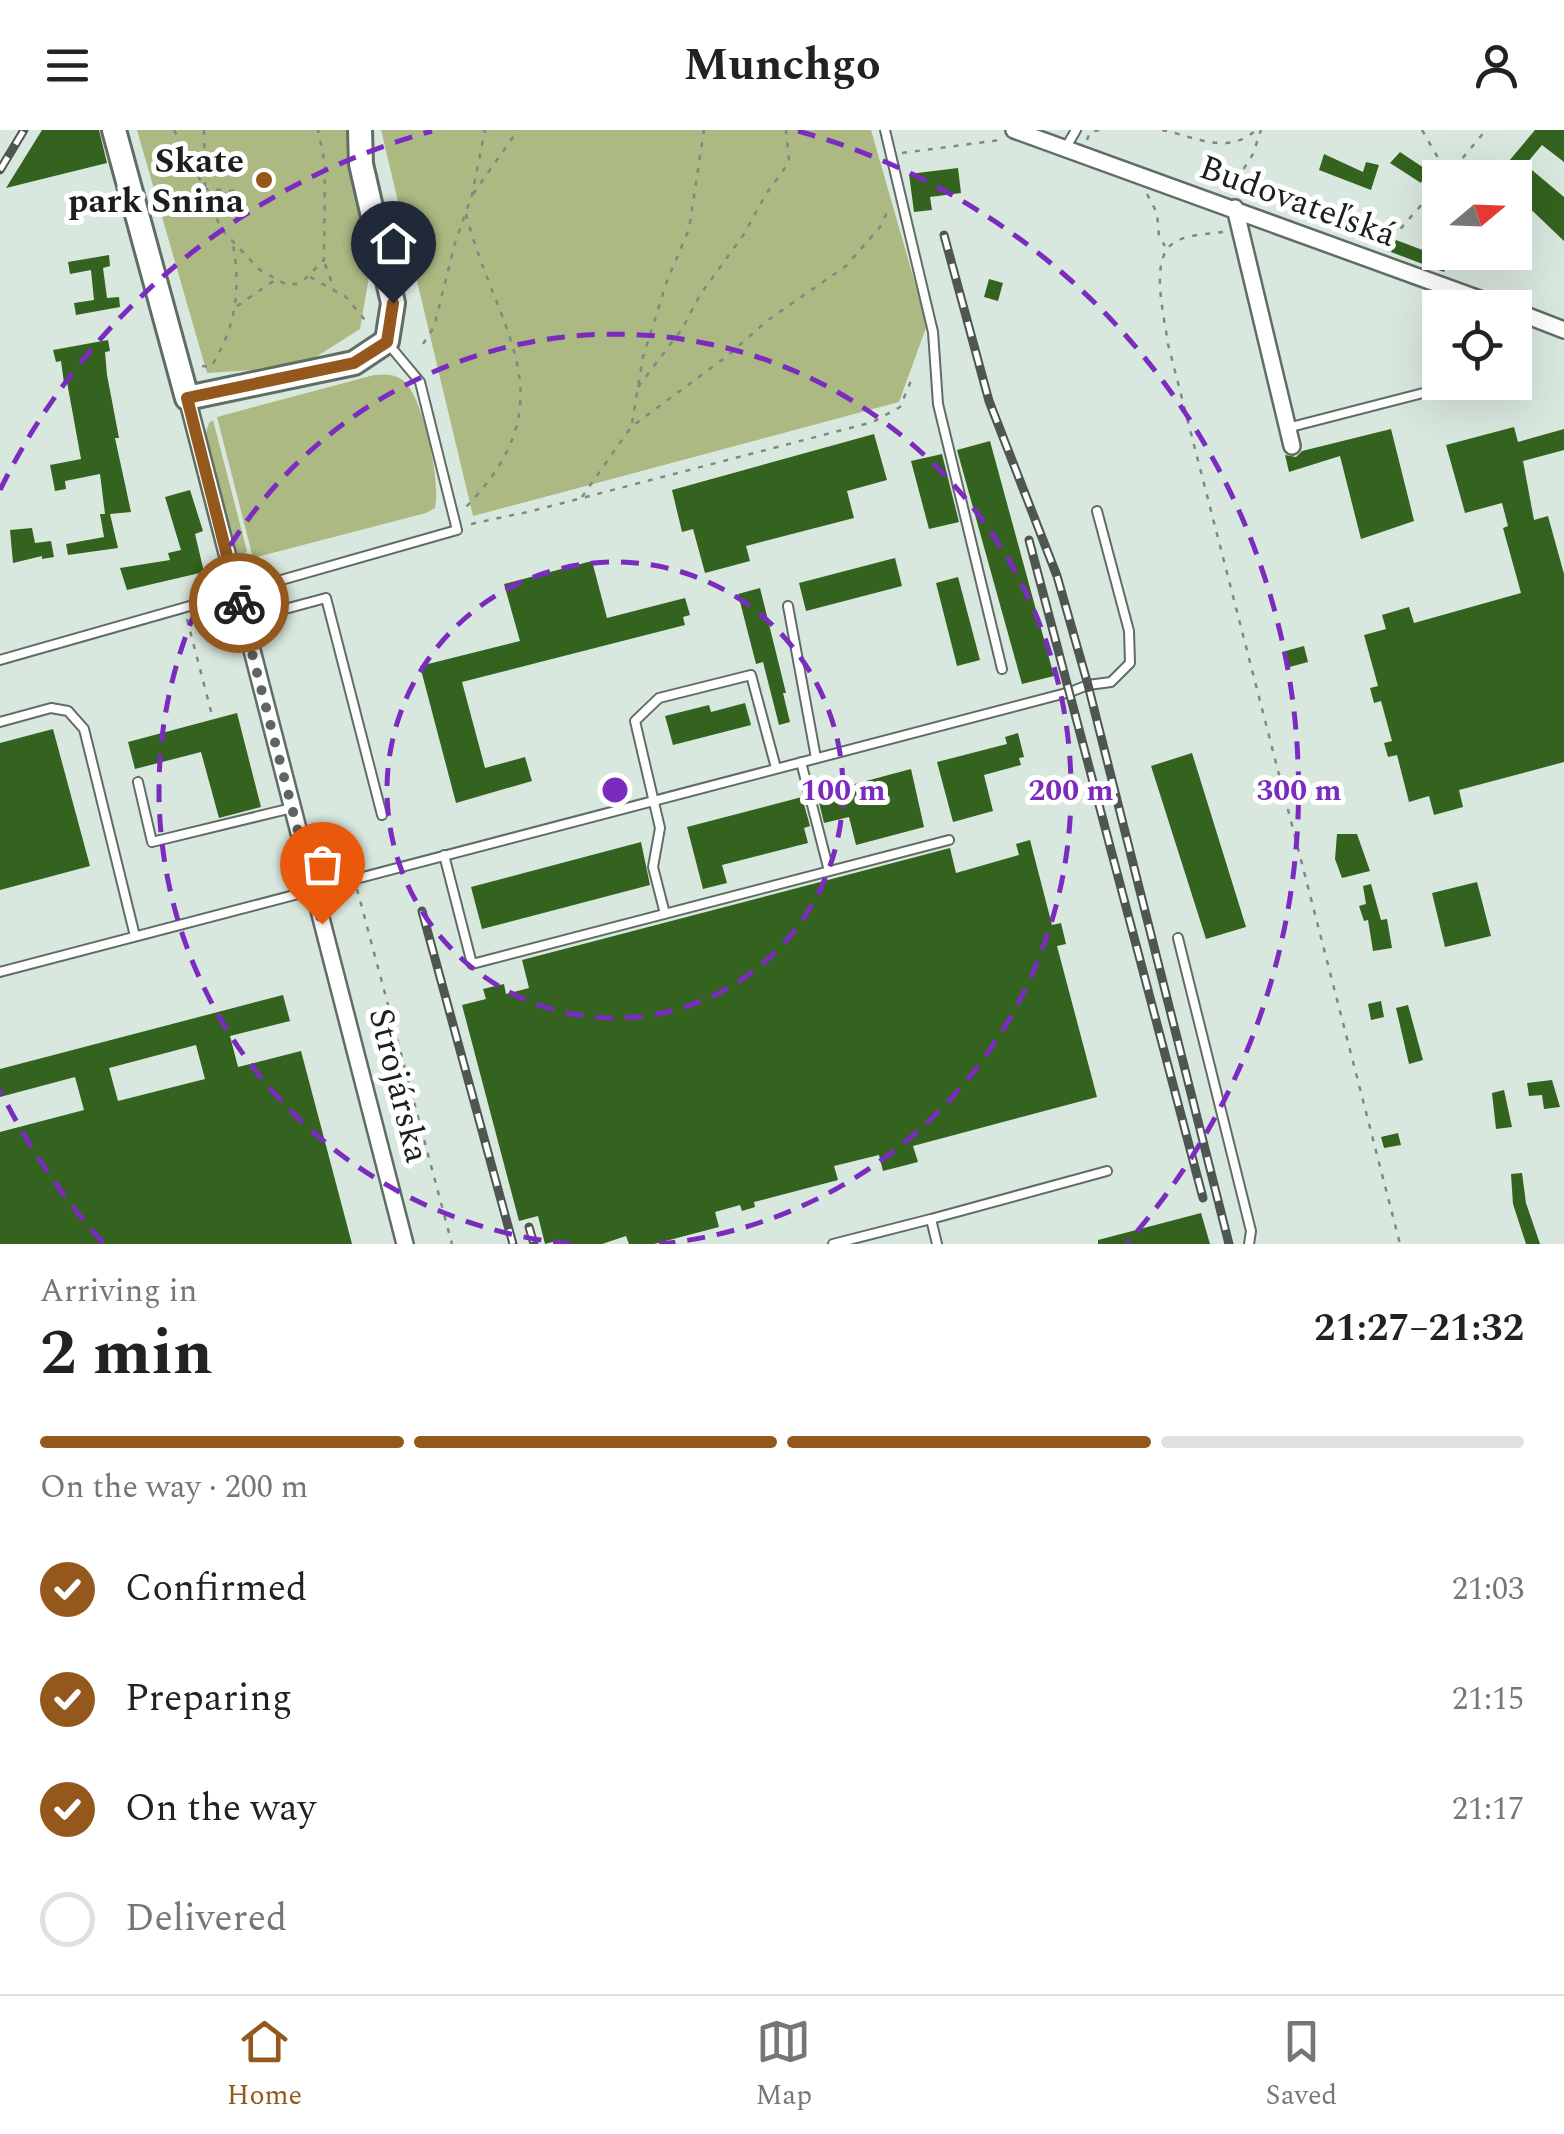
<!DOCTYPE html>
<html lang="en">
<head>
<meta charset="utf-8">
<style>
	:root { --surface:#fff; --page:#f6f6f6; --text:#222; --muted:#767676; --line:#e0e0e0; --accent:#95581c }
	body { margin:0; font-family:Spectral,serif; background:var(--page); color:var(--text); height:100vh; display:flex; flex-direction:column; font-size:38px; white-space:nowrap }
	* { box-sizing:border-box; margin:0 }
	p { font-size:32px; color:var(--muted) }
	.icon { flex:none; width:55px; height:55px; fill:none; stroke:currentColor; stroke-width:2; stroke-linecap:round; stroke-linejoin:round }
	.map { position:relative; height:1114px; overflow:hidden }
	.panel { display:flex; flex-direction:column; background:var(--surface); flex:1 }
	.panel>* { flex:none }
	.needle { width:65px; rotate:71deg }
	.controls { position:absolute; left:1422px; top:30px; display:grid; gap:20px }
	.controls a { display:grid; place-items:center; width:110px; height:110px; border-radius:0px; background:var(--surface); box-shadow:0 10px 40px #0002; font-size:50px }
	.pin { position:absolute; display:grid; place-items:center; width:85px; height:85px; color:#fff; margin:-102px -42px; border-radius:50% 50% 50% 0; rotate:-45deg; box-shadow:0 0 10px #0007 }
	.pin .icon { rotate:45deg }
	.courier { position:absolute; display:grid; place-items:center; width:100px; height:100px; margin:-50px; border:8px solid #95581c; border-radius:50%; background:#fff; color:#222; box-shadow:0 2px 12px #0007 }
	.summary em { font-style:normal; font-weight:700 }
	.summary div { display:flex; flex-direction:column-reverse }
	.summary { display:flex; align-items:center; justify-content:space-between; height:170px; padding:0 40px }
	h1 { font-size:65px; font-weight:700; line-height:75px }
	.bar { display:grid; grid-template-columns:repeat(4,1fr); gap:15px 10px; align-content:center; height:120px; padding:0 40px }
	.bar i { height:12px; border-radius:8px; background:var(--line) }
	.bar .selected { background:var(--accent) }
	.bar p { grid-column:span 4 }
	ol { padding:0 40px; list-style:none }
	li { display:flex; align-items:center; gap:30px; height:110px }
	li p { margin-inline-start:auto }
	li .icon { padding:10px; border-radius:50%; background:var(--accent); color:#fff; stroke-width:4 }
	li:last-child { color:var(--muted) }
	li i { width:55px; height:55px; border:5px solid var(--line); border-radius:50% }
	header { display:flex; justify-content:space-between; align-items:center; height:130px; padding:0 40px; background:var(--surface); font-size:45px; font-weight:700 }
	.dock { display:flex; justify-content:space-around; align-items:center; height:140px; border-top:2px solid var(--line); background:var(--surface); font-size:28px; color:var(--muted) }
	.dock a { display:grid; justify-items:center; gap:5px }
	.dock .selected { color:var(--accent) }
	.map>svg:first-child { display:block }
	.green { fill:#adb983 }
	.building { fill:#33631f; fill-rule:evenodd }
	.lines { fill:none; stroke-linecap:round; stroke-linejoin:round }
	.lane-casing { stroke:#606d65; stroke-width:12 }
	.street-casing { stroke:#606d65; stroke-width:20 }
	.secondary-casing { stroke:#606d65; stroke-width:28 }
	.path { stroke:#7e8982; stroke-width:2.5; stroke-dasharray:5 8; stroke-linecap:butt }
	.lane { stroke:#fff; stroke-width:8 }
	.street { stroke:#fff; stroke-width:15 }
	.secondary { stroke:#fff; stroke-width:22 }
	.rail-casing { stroke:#4e5651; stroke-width:9 }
	.rail { stroke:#fff; stroke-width:5; stroke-dasharray:15; stroke-linecap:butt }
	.done { stroke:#5e6661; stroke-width:10; stroke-dasharray:0 18 }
	.route { stroke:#95581c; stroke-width:12 }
	.ring { fill:none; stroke:#7b2cbf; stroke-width:5; stroke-dasharray:18 12 }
	.poi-dot { fill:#95581c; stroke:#fff; stroke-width:4 }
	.labels { text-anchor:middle; stroke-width:10; stroke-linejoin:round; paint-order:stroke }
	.poi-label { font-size:35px; font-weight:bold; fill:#1b201d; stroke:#fff; text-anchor:end }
	.street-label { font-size:35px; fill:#1b201d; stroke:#fff }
	.centre { fill:#7b2cbf; stroke:#fff; stroke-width:5 }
	.ring-label { font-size:30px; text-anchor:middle; font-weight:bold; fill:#7b2cbf; stroke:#fff; stroke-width:10; stroke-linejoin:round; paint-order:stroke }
</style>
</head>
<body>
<header><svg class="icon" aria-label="menu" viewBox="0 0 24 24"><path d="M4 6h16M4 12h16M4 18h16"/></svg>Munchgo<svg class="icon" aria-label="person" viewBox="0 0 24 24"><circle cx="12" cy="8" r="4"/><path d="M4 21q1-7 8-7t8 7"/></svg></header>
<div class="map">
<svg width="1564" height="1114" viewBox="0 0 1564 1114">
	<rect width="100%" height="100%" fill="#d9e8de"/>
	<path class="green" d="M 137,0 L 350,0 L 349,27 L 370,141 L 360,199 L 311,230 L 254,240 L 207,243 Z
		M 381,0 L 871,0 L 927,195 L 899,272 L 473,386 Z
		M 374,245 C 385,244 395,244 404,251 C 424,269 441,353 435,378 L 426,383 L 253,428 L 217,287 Z
		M 213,290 L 247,421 L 244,426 L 238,425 L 230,409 L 204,308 L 209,293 Z"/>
	<path class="building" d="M 42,0 L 99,0 L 107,33 L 6,58 Z
		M 1535,0 L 1564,0 L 1564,32 L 1542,15 L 1521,40 L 1509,31 Z
		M 1400,22 L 1427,40 L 1421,53 L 1390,33 Z
		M 1324,24 L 1363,42 L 1366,32 L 1379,35 L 1371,60 L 1319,40 Z
		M 1526,35 L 1564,67 L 1564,111 L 1515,64 L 1515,48 Z
		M 958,38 L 961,63 L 930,67 L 932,80 L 914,82 L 909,44 Z
		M 1396,110 L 1449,130 L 1444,142 L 1391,122 Z
		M 109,125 L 110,136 L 103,138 L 107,168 L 119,167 L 120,177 L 76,185 L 74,173 L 94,170 L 91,140 L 70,144 L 68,132 Z
		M 989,149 L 1003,153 L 998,171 L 984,167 Z
		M 108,210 L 110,221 L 105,222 L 107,245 L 119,308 L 115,308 L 131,382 L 110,384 L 118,418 L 68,425 L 66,414 L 104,407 L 100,384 L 105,384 L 100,344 L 65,351 L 66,359 L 55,361 L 50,335 L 81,329 L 67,252 L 64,253 L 61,231 L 56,232 L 53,220 Z
		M 1514,297 L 1518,312 L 1564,299 L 1564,320 L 1523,331 L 1534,390 L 1548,386 L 1564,444 L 1564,632 L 1459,660 L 1463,677 L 1434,685 L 1429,666 L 1409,672 L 1397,625 L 1388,627 L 1384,613 L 1392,611 L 1381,571 L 1374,573 L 1370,558 L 1378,556 L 1364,505 L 1386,499 L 1382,485 L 1409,477 L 1414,493 L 1521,463 L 1503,398 L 1508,396 L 1502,373 L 1465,383 L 1446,315 Z
		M 1391,299 L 1414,391 L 1361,409 L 1340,326 L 1289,342 L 1285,325 L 1296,327 L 1302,321 Z
		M 874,304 L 887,350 L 847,361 L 854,388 L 746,416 L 750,431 L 705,443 L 693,399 L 682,402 L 672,360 Z
		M 990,311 L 1054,546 L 1022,554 L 957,320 Z
		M 942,324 L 959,392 L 929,399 L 911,331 Z
		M 190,360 L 203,401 L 195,404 L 204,442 L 127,460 L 120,438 L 170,430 L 168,423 L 181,420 L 165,367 Z
		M 32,398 L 35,413 L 51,411 L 54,427 L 42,429 L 42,426 L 13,433 L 10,400 Z
		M 895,428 L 902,456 L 806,481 L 799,453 Z
		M 592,431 L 607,488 L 685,468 L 690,485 L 683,487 L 685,495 L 462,552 L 485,638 L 525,627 L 532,651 L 456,673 L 420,536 L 520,511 L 504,454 Z
		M 958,447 L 980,530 L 957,536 L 936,453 Z
		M 760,458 L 786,563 L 783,563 L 790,592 L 779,595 L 763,532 L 756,534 L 738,464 Z
		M 1304,516 L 1308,532 L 1286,538 L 1282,522 Z
		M 745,573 L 751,595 L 673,615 L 665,586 L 709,575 L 711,582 Z
		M 237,583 L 261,677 L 219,688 L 201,622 L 135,639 L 128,612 Z
		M 53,599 L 90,736 L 0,760 L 0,613 Z
		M 1018,603 L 1024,627 L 1019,628 L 1021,635 L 984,645 L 993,681 L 953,692 L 937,632 L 1007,614 L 1005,607 Z
		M 1192,623 L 1246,797 L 1206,809 L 1151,636 Z
		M 911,639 L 924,697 L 856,715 L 849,687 L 824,693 L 817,664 Z
		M 802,667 L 810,696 L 804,698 L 808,713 L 722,735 L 727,753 L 703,759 L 687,697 Z
		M 1337,704 L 1357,704 L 1370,741 L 1342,748 L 1335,729 Z
		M 1030,710 L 1052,795 L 1061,793 L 1066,814 L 1057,816 L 1097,967 L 913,1016 L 918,1032 L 883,1041 L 879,1025 L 834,1036 L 838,1050 L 754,1072 L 755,1077 L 742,1081 L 740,1075 L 715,1082 L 719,1097 L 654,1114 L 629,1114 L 626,1106 L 602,1114 L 561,1114 L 560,1110 L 545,1114 L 538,1086 L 519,1091 L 462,875 L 486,869 L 483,859 L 504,854 L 506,864 L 529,858 L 522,830 L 950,718 L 956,743 L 1019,725 L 1016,714 Z
		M 641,712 L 650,755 L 482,799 L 471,757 Z
		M 332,713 L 339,736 L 320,741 L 314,717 Z
		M 1477,752 L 1491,806 L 1445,817 L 1432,763 Z
		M 1371,754 L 1381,790 L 1387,789 L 1392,818 L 1373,821 L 1368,790 L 1364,791 L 1359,776 L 1366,774 L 1363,756 Z
		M 283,865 L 290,891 L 230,906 L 238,937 L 301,921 L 352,1114 L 0,1114 L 0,1002 L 84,980 L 75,947 L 0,967 L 0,939 ZM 196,915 L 205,949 L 118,971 L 109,938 Z
		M 1381,871 L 1384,887 L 1371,890 L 1368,874 Z
		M 1408,875 L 1423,930 L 1409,934 L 1396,878 Z
		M 1552,950 L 1560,977 L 1544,979 L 1542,965 L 1529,966 L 1527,953 Z
		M 1504,960 L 1512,997 L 1496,999 L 1492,963 Z
		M 1398,1003 L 1401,1015 L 1384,1018 L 1381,1007 Z
		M 1522,1043 L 1526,1073 L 1540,1114 L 1526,1114 L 1513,1074 L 1511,1044 Z
		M 1201,1083 L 1210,1114 L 1098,1114 L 1098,1110 Z"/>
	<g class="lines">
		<g class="lane-casing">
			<path id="lane" d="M 885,0 L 933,202 L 938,274 L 1002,539
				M 1065,19 L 1076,0
				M 1287,298 L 1466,252
				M 788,476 L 816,628
				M 244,490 L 326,468 L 382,685
				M 0,530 L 457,400 L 420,252 L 390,216
				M 0,592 L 51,578 L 68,581 L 84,599 L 135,806
				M 801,632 L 829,741
				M 138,652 L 152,712 L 292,678
				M 444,725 L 472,834 L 949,710
				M 665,784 L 653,737 L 660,698 L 635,591 L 659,568 L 751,545 L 776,638
				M 1178,808 L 1251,1101 L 1249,1114
				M 0,842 L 1070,562 L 1088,555 L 1111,552 L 1130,533 L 1129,501 L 1097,381
				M 833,1114 L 931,1089
				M 937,1114 L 931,1089 L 1107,1041"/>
		</g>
		<g class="street-casing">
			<path id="street" d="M 1014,0 L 1504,178
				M 1235,78 L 1292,316
				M 1515,181 L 1564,200
				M 187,268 L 405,1114"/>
		</g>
		<g class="secondary-casing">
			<path id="secondary" d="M 114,0 L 187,268 L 354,233 L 387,211 L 393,173 L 361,34 L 360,0"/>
		</g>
		<path class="path" d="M 174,0 L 205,59 L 237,61
			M 204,0 L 205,59 L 221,99 L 260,140 L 287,155 L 301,153 L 324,130 L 325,34 L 318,0
			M 1162,0 C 1197,7 1226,26 1256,0
			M 1422,0 L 1448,45
			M 1087,10 L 1090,2 L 1100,0
			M 902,23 L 1000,10
			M 1446,48 L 1486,0
			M 1230,61 L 1253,24 L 1261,0
			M 473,64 L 518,0
			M 1147,64 L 1157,83 L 1159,106 L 1165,116
			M 466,84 C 496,201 572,268 466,377
			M 1223,102 C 1209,104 1190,104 1177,111 C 1147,124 1165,188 1168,214 L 1400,1114
			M 1388,121 L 1394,106 L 1440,54
			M 325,134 L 334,159
			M 310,147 L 346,167 L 365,190
			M 237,176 L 275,150
			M 423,214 L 434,197 L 455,113 L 472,65 L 485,0
			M 202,236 L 211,237 C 236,197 241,160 233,114
			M 638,257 L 682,199 L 700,165 L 744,104 L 766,64 L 783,41 L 789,30 L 786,0
			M 632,293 L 643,227 L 667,151 L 689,99 L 704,0
			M 582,367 L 631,297 L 726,227 L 768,190 L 846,136 L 880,97 L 889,78
			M 471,394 L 532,381 L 873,292 L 900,277 L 913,246
			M 187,489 L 213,589
			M 357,759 L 452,1114"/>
		<use href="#lane" class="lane"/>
		<use href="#street" class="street"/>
		<use href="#secondary" class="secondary"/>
		<g class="rail-casing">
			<path id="rail" d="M 0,40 L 24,0
				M 944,105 L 989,271 L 1057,446 L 1088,555 L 1229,1114
				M 1029,410 L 1203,1068
				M 422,781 L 513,1114
				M 529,1097 L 534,1114"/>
		</g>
		<use href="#rail" class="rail"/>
	</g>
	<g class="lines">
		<path class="done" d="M 239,473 L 322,794"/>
		<path class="route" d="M 239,473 L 187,268 L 354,233 L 387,212 L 393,173"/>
	</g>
	<g class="ring">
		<circle cx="615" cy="660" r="228"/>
		<path d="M571 1114A456 456 0 1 1 659 1114"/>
		<path d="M103 1113A684 684 0 0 1 0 960M0 360A684 684 0 0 1 432 1M798 1A684 684 0 0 1 1127 1113"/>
	</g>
	<circle class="poi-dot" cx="264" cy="50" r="10"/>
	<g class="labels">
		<g class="poi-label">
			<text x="244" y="42">Skate<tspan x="244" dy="40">park Snina</tspan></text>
		</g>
		<g class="street-label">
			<text transform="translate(1298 70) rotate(20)" y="12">Budovateľská</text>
			<text transform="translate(400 955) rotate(76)" y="12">Strojárska</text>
		</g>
	</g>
	<circle cx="615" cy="660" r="15" class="centre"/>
	<g class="ring-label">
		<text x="843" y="670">100 m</text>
		<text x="1071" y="670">200 m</text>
		<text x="1299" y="670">300 m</text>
	</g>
</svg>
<div class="controls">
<a><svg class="needle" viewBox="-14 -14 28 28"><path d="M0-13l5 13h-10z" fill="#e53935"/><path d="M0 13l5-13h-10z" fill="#767676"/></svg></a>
<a><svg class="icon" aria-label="locate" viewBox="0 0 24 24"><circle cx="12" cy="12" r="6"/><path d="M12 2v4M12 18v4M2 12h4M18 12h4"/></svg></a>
</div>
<div class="pin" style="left:322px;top:794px;background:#ea580c"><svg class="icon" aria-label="bag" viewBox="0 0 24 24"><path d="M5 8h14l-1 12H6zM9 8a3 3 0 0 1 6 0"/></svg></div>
<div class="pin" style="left:393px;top:173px;background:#1f2937"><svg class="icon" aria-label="home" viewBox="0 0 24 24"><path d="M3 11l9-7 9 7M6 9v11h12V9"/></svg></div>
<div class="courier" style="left:239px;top:473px"><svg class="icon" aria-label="bike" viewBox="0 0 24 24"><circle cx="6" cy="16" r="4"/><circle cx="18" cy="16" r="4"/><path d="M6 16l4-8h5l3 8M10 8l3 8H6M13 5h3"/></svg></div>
</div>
<section class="panel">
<div class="summary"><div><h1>2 min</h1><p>Arriving in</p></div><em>21:27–21:32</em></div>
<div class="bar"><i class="selected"></i><i class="selected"></i><i class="selected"></i><i></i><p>On the way · 200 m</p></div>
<ol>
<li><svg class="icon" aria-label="check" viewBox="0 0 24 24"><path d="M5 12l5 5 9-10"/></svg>Confirmed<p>21:03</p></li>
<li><svg class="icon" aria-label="check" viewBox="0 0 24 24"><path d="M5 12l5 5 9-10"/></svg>Preparing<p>21:15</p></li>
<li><svg class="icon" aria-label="check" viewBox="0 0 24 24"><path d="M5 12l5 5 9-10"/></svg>On the way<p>21:17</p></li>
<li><i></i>Delivered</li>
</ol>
</section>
<nav class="dock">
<a class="selected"><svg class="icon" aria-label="home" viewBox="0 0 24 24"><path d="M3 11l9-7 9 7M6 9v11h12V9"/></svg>Home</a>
<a><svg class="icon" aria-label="map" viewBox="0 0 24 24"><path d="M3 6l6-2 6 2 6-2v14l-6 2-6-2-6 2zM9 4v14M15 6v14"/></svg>Map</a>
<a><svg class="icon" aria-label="saved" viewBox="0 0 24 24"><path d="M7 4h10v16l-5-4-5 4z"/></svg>Saved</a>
</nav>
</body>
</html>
